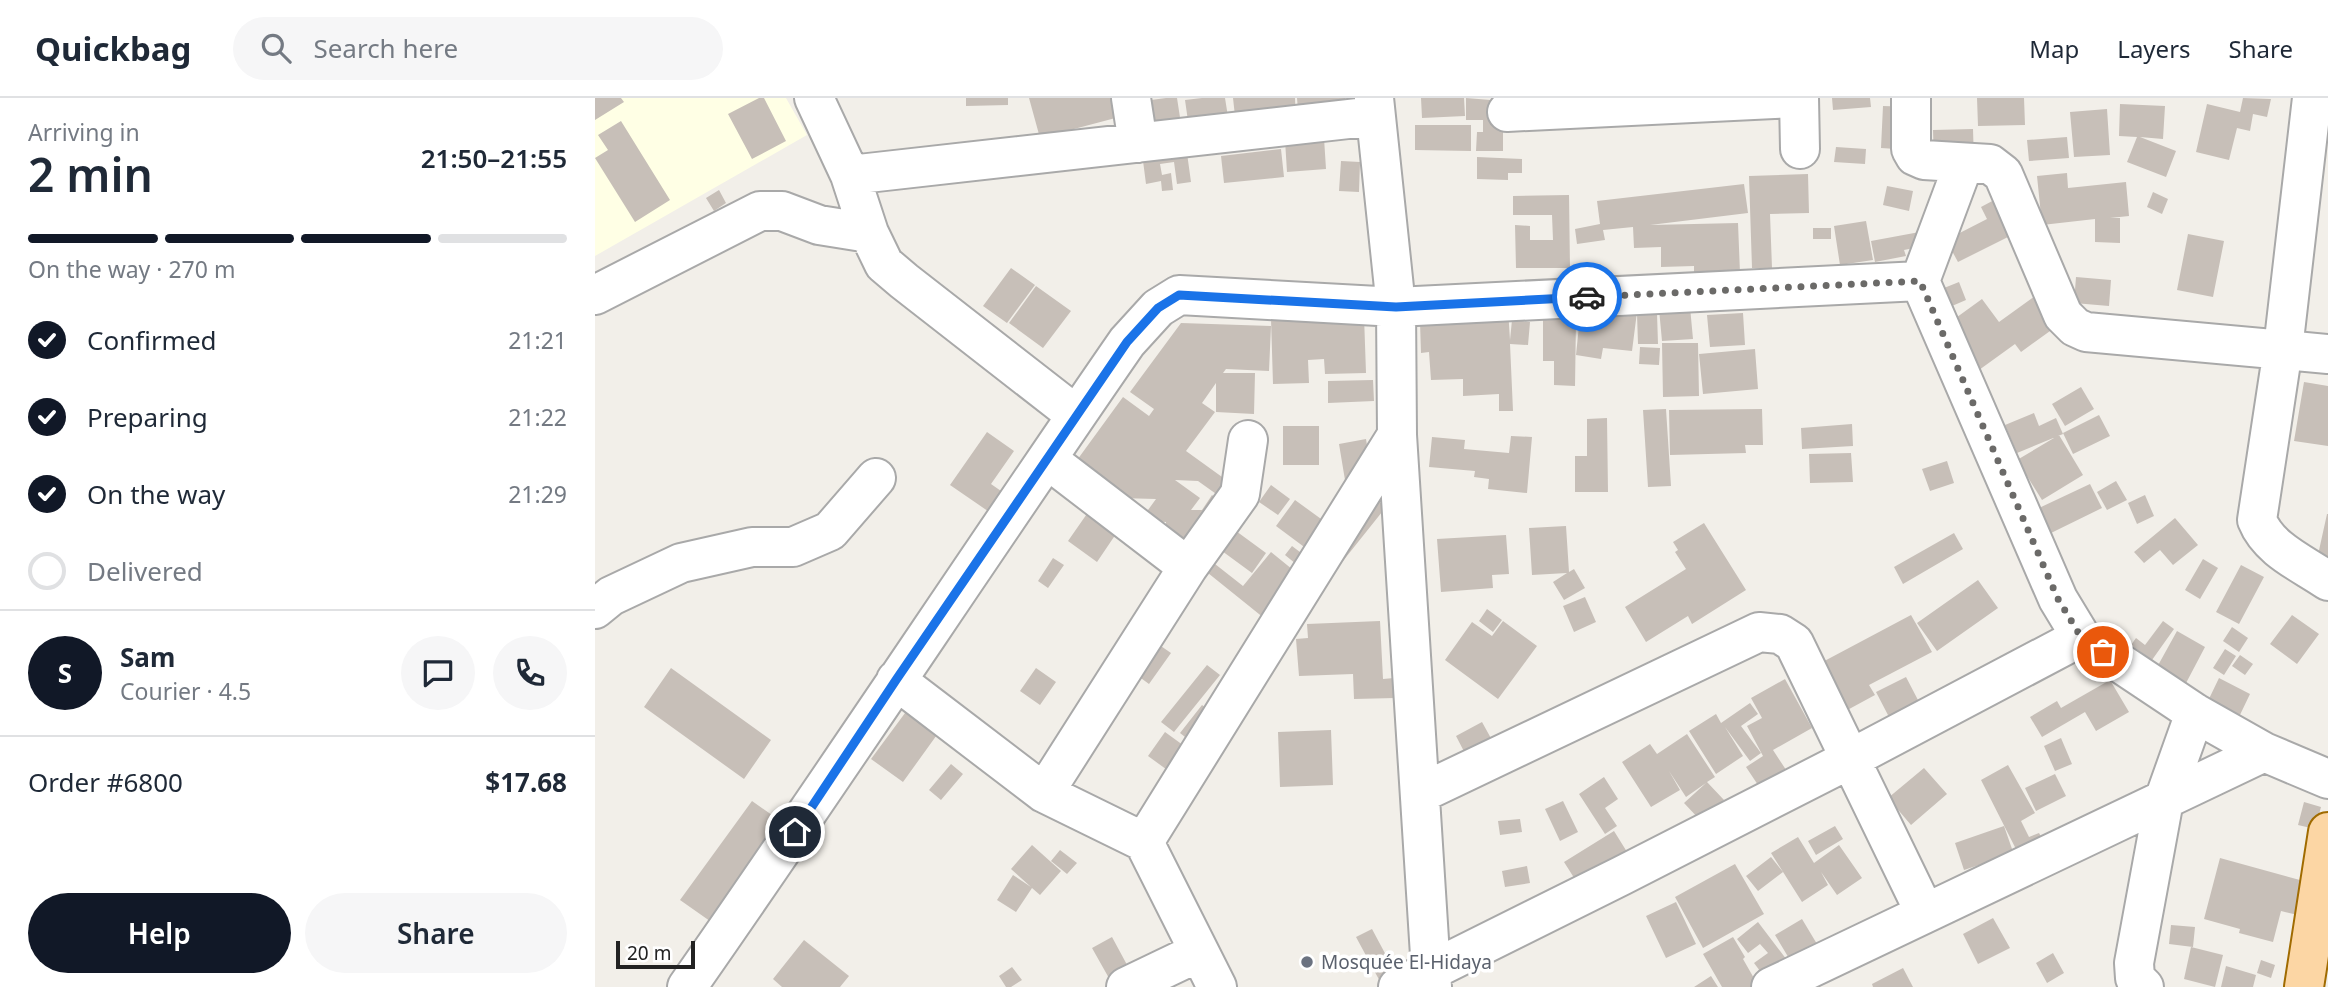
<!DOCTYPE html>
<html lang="en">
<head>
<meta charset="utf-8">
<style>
	:root { --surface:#fff; --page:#f6f6f7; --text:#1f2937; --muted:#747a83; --line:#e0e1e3; --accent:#111827 }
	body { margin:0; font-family:"Noto Sans",sans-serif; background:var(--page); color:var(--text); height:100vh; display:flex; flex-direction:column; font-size:26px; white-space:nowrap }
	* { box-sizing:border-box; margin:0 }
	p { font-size:23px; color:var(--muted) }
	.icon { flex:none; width:38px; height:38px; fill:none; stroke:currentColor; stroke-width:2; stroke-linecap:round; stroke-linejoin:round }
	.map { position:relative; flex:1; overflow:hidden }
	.panel { display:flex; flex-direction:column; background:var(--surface); width:595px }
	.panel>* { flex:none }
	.scale { position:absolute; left:21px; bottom:18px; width:79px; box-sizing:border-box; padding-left:7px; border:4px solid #222; border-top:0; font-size:19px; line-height:24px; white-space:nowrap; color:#222; -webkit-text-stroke:5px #fff; paint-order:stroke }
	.pin { position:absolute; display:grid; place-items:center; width:60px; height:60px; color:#fff; margin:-30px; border:4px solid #fff; border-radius:50%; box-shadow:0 2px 7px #0007 }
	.courier { position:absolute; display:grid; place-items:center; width:70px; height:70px; margin:-35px; border:5px solid #1a73e8; border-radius:50%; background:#fff; color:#222; box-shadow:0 2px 9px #0007 }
	.headline em { font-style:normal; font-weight:600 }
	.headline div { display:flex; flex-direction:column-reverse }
	.headline { display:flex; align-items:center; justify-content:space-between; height:119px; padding:0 28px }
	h1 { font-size:46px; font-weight:600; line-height:52px }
	.bar { display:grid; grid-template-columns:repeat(4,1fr); gap:10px 7px; align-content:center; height:84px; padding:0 28px }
	.bar i { height:9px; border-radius:5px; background:var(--line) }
	.bar .on { background:var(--accent) }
	.bar p { grid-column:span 4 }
	.line { display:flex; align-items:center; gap:18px; padding:0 28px; border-top:2px solid var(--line) }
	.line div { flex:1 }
	.round { display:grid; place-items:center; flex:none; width:74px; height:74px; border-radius:37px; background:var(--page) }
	ol { padding:0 28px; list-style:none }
	li { display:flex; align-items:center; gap:21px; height:77px }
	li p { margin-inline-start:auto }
	li .icon { padding:7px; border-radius:50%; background:var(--accent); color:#fff; stroke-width:4 }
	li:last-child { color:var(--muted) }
	li i { width:38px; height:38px; border:4px solid var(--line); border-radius:50% }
	.action { display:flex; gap:14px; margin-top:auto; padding:14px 28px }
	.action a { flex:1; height:80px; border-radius:42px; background:var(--accent); color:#fff; font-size:28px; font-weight:600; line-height:80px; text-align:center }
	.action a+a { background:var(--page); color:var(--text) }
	header { display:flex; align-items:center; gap:42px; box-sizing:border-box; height:98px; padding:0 35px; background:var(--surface); border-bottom:2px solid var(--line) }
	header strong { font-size:33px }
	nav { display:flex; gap:38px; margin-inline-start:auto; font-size:24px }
	.search { width:490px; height:63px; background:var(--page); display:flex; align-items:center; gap:18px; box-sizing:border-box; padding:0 24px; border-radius:38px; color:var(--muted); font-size:26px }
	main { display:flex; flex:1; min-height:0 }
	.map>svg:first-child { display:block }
	.education { fill:#ffffe5 }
	.building { fill:#c7bfb8 }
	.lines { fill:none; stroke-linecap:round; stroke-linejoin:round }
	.minor-casing { stroke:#a9a9a9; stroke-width:42 }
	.major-casing { stroke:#a06b00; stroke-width:42 }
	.minor { stroke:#fff; stroke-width:38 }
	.major { stroke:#fcd6a4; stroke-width:38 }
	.done { stroke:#6b6a68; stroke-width:7; stroke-dasharray:0 12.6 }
	.route { stroke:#1a73e8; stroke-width:9 }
	.worship-dot { fill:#6b7280; stroke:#fff; stroke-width:2.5 }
	.labels { text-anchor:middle; stroke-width:7; stroke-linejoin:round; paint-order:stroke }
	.worship-label { font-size:19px; fill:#5b616d; stroke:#fff; text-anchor:start }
</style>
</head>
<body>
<header>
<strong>Quickbag</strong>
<div class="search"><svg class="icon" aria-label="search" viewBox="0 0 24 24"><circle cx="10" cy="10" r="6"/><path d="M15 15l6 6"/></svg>Search here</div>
<nav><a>Map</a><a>Layers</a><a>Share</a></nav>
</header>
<main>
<section class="panel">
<div class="headline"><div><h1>2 min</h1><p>Arriving in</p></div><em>21:50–21:55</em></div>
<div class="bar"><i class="on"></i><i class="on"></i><i class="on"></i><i></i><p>On the way · 270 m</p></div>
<ol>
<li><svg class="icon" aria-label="check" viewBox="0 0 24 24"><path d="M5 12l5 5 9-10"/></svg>Confirmed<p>21:21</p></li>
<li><svg class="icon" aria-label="check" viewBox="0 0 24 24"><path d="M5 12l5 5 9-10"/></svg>Preparing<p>21:22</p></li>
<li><svg class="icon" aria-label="check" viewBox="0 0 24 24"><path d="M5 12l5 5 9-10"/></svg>On the way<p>21:29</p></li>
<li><i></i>Delivered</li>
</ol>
<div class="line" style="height:126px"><b class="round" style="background:var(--accent);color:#fff">S</b><div><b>Sam</b><p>Courier · 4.5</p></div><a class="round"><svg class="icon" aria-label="chat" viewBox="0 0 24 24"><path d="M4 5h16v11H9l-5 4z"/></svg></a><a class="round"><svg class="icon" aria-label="phone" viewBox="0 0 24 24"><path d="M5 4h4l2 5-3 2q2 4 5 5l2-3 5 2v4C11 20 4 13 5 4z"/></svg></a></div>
<div class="line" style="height:91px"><div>Order #6800</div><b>$17.68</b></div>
<div class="action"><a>Help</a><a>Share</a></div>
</section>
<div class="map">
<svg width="1733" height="889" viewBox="0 0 1733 889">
	<rect width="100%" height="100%" fill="#f2efe9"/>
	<path class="education" d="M 0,0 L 191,0 L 212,37 L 0,158 Z"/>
	<path class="building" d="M 0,0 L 26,0 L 29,4 L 0,22 Z
		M 164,0 L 169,0 L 191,43 L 157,61 L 133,16 Z
		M 371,0 L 413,0 L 413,7 L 371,8 Z
		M 434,0 L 523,0 L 528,18 L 445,40 Z
		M 571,0 L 582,0 L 586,26 L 545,32 L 541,4 Z
		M 607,0 L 630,0 L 634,25 L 594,30 L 590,2 Z
		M 638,0 L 700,0 L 701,23 L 641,27 Z
		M 702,0 L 750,0 L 752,18 L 704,23 Z
		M 826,0 L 869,0 L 870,18 L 827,20 Z
		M 871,0 L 908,3 L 908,53 L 881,53 L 882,34 L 888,34 L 888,22 L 871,22 Z
		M 1237,0 L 1275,0 L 1276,9 L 1238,12 Z
		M 1382,0 L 1429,0 L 1430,27 L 1383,28 Z
		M 1648,0 L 1676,1 L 1672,19 L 1658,16 L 1655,33 L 1642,30 L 1634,62 L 1601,54 L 1612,6 L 1645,14 Z
		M 1525,6 L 1570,8 L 1568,41 L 1545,39 L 1581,53 L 1571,79 L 1532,64 L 1542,39 L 1524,38 Z
		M 1288,8 L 1318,9 L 1316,52 L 1286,50 Z
		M 1512,11 L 1515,57 L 1479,59 L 1475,14 Z
		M 26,23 L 75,102 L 40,124 L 0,60 L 13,52 L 3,37 Z
		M 820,27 L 876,27 L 876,53 L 820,52 Z
		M 1378,31 L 1379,64 L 1339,65 L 1338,32 Z
		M 1472,39 L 1474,60 L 1434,63 L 1432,42 Z
		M 729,40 L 731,71 L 692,74 L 690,42 Z
		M 591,48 L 596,84 L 582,86 L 579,64 L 565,66 L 567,77 L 576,75 L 578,92 L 567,93 L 566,83 L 551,86 L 547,55 Z
		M 1241,49 L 1271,51 L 1270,66 L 1239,64 Z
		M 686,51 L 689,79 L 629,85 L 626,58 Z
		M 882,59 L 927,61 L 927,75 L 913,75 L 913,82 L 882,81 Z
		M 746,63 L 765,64 L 764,94 L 744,93 Z
		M 1472,75 L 1473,90 L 1531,84 L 1534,118 L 1515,120 L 1525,120 L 1525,145 L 1500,144 L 1500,121 L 1447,127 L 1442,78 Z
		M 1213,76 L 1214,115 L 1175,116 L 1177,170 L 1157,170 L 1154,78 Z
		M 1149,86 L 1153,115 L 1055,127 L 1143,125 L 1145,175 L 1099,176 L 1099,168 L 1066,169 L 1066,149 L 1039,150 L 1038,129 L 1008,132 L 1010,142 L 982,146 L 980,131 L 1005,126 L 1002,103 Z
		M 1292,88 L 1318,93 L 1314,113 L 1288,107 Z
		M 124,92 L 131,105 L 119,113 L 111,100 Z
		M 1558,94 L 1573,101 L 1567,116 L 1552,109 Z
		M 974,97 L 975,170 L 921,170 L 920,127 L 935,128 L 935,142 L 958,142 L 957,117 L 918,117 L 918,98 Z
		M 1401,101 L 1419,136 L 1363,164 L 1351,142 L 1392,121 L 1386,109 Z
		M 1271,123 L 1278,162 L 1245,167 L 1239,128 Z
		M 1218,130 L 1236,130 L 1236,141 L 1218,141 Z
		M 1330,133 L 1333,147 L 1309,152 L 1311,158 L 1280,164 L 1276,143 Z
		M 1593,136 L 1629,143 L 1618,199 L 1582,192 Z
		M 416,170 L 440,187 L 412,225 L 388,208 Z
		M 1481,179 L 1516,182 L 1514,208 L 1479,205 Z
		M 1364,184 L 1371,202 L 1357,208 L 1349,190 Z
		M 441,188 L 476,213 L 448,250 L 414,225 Z
		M 1440,198 L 1462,228 L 1426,254 L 1420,246 L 1384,272 L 1365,245 L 1371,240 L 1358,222 L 1387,201 L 1404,224 Z
		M 986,208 L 1042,214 L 1037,253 L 1008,250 L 1006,261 L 981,257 Z
		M 1095,209 L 1098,241 L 1067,243 L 1064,211 Z
		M 913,211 L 915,242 L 917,222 L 935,224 L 933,247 L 915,246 L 918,313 L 904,313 L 904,296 L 868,298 L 868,281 L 836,282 L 834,254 L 826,255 L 825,224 Z
		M 1062,215 L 1063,246 L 1043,246 L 1042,216 Z
		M 1148,215 L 1150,247 L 1115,249 L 1112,217 Z
		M 769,218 L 771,275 L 730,276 L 729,261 L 713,262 L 714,285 L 678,286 L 676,221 Z
		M 948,220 L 981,221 L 980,288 L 959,287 L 959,263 L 948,263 Z
		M 586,225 L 676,228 L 674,273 L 631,271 L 628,275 L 660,275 L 659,316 L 621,314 L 621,285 L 607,305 L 620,314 L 591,353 L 634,384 L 624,398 L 603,383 L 580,382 L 605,400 L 596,412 L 607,412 L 617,397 L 624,403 L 590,450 L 571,436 L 571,424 L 545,423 L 561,401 L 524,400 L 477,369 L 528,299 L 554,318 L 559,311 L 535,294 Z
		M 1067,245 L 1103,245 L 1104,298 L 1068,299 Z
		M 1045,249 L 1065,250 L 1064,267 L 1044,266 Z
		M 1160,251 L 1163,291 L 1108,296 L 1104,256 Z
		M 778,282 L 779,303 L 733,305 L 733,283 Z
		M 1709,284 L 1733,288 L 1733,348 L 1699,343 Z
		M 1486,289 L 1499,311 L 1470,328 L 1457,306 Z
		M 1071,311 L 1076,388 L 1053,389 L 1048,312 Z
		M 1167,311 L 1168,347 L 1150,347 L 1151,355 L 1075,357 L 1074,312 Z
		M 1439,315 L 1444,328 L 1461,320 L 1468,336 L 1422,355 L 1410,327 Z
		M 1504,317 L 1515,338 L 1478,356 L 1468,335 Z
		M 1012,320 L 1013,394 L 980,394 L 980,358 L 992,358 L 992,321 Z
		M 1257,326 L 1258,348 L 1207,351 L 1206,330 Z
		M 688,328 L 724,328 L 724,367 L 688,367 Z
		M 392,334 L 419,353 L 396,386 L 416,400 L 403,420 L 355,387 Z
		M 1464,337 L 1488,377 L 1447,402 L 1422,362 Z
		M 916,338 L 937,339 L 932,395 L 893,391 L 894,381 L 879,379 L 880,373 L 834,369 L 837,339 L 870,342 L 869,351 L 914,355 Z
		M 771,341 L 776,373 L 753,400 L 744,346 Z
		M 1256,355 L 1258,384 L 1215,385 L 1214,356 Z
		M 1352,363 L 1359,385 L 1335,393 L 1327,371 Z
		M 1521,383 L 1532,402 L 1512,412 L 1502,394 Z
		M 1495,386 L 1507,410 L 1456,435 L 1444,410 Z
		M 676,387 L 695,401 L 683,417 L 664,404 Z
		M 1550,397 L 1559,418 L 1542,426 L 1533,405 Z
		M 777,398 L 791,409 L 728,488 L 690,457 L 697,448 L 722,467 Z
		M 700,402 L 744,434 L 724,460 L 681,428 Z
		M 496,410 L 525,430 L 502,464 L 473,443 Z
		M 1732,416 L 1733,416 L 1733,478 L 1719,475 Z
		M 1580,420 L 1603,447 L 1578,467 L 1565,452 L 1549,465 L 1539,454 Z
		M 1109,425 L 1151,492 L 1097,526 L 1093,518 L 1051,544 L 1030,509 L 1091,471 L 1080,454 L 1083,452 L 1078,444 Z
		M 971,428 L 974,474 L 979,471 L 990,490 L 969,502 L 958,484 L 972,475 L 937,477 L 934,430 Z
		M 641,433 L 671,455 L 657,475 L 627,453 Z
		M 1359,435 L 1368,451 L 1308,486 L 1299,469 Z
		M 911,437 L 914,476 L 897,477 L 898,490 L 846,494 L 842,441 Z
		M 676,454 L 719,489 L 684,532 L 613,475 L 620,466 L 648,488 Z
		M 458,460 L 469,467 L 453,490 L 443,483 Z
		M 1608,461 L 1623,470 L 1605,501 L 1590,492 Z
		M 1646,467 L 1669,479 L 1644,526 L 1621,514 Z
		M 1383,482 L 1403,510 L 1342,553 L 1322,525 Z
		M 990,499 L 1001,524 L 979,534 L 968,508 Z
		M 892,511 L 907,522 L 898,534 L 884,523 Z
		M 1316,517 L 1337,554 L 1274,587 L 1280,597 L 1245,616 L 1220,568 Z
		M 1697,517 L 1724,536 L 1702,566 L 1675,546 Z
		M 785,523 L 788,581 L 799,580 L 800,600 L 759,601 L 758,576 L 704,578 L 701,541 L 713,540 L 712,526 Z
		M 908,523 L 942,548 L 903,601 L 850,562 L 877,524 L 897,538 Z
		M 1568,523 L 1579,531 L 1557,562 L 1536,547 L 1541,540 L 1550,547 Z
		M 1637,529 L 1653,540 L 1644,554 L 1628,543 Z
		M 1582,533 L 1610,549 L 1590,587 L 1561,571 Z
		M 560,544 L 576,555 L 554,586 L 539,575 Z
		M 1630,551 L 1641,558 L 1629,577 L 1618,570 Z
		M 1645,557 L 1658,566 L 1650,577 L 1637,568 Z
		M 612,567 L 625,577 L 579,634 L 566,624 Z
		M 76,570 L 176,642 L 149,681 L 49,609 Z
		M 441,570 L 461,584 L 445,607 L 425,593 Z
		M 1311,579 L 1336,627 L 1306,642 L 1281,594 Z
		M 1624,580 L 1655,596 L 1643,621 L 1612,605 Z
		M 1190,581 L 1217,630 L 1178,652 L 1197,681 L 1167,693 L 1151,669 L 1168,658 L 1152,628 L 1167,620 L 1156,600 Z
		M 1515,582 L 1534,614 L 1501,633 L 1490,614 L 1447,639 L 1435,619 L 1462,603 L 1466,610 Z
		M 1155,605 L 1163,616 L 1146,628 L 1166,655 L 1155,663 L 1130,629 L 1148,658 L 1121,676 L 1094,633 L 1121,616 L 1126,625 Z
		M 607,607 L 625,621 L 604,650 L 585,635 Z
		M 313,611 L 344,634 L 308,684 L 276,661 Z
		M 887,624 L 913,671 L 875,665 L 861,638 Z
		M 736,632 L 738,687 L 685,689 L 683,634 Z
		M 570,634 L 592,650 L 575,674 L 553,658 Z
		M 1092,636 L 1120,679 L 1112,684 L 1129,702 L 1105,722 L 1089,705 L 1111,685 L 1091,699 L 1074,673 L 1085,692 L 1056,709 L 1027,664 L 1055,646 L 1062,656 Z
		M 1466,640 L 1477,666 L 1460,673 L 1449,648 Z
		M 356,666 L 368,676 L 346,702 L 334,692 Z
		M 1413,667 L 1440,715 L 1426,723 L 1434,739 L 1444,735 L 1452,750 L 1427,763 L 1386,682 Z
		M 1329,670 L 1352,696 L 1316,727 L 1293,700 Z
		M 1460,676 L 1471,698 L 1441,713 L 1430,690 Z
		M 1009,679 L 1023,701 L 1010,710 L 1022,728 L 1010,736 L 984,696 Z
		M 157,703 L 194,729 L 122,828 L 85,802 Z
		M 968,703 L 983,734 L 965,743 L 950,711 Z
		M 1709,704 L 1726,709 L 1720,731 L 1703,727 Z
		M 925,721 L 927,734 L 905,737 L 903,723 Z
		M 1240,728 L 1248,741 L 1221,757 L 1213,743 Z
		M 1409,728 L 1423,768 L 1395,778 L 1390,765 L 1369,772 L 1360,745 Z
		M 1019,733 L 1047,778 L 997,808 L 969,764 Z
		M 1203,739 L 1219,765 L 1244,747 L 1267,780 L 1242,797 L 1226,774 L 1233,787 L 1207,804 L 1176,755 Z
		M 437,747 L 466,773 L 445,797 L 437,790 L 421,814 L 402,802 L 418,777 L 436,789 L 416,771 Z
		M 465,752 L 482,765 L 472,776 L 456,763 Z
		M 1176,759 L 1188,774 L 1163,793 L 1151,778 Z
		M 1625,760 L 1716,785 L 1707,818 L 1686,813 L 1678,844 L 1644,835 L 1645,831 L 1609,821 Z
		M 1140,766 L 1169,816 L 1108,850 L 1080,799 Z
		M 932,768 L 935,785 L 910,789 L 907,773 Z
		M 1081,804 L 1101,846 L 1071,860 L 1051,818 Z
		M 1398,820 L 1415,850 L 1383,866 L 1368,836 Z
		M 1207,821 L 1225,851 L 1198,867 L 1180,837 Z
		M 1163,824 L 1201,874 L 1177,889 L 1159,865 L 1173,855 L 1165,846 L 1153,855 L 1142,841 Z
		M 1576,827 L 1600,829 L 1598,849 L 1574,846 Z
		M 777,831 L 808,889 L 788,889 L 761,839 Z
		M 517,839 L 544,889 L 519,889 L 497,850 Z
		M 1138,839 L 1150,859 L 1148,861 L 1164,889 L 1127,889 L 1108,856 Z
		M 209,842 L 254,878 L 245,889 L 187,889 L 178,881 Z
		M 1596,849 L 1628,857 L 1620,889 L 1589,881 Z
		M 1458,855 L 1469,875 L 1452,885 L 1441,865 Z
		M 1666,862 L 1680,867 L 1676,880 L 1662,875 Z
		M 1631,868 L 1661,877 L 1658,889 L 1626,889 Z
		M 417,869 L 427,882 L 416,889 L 411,889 L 404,878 Z
		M 1308,870 L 1318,889 L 1278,889 L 1277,886 Z
		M 1116,878 L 1123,889 L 1099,889 Z"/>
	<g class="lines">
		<g class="minor-casing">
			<path id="minor" d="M 219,0 L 255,77 L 274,135 L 289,166 L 309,183 L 481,317
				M 536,0 L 543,45
				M 779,0 L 801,209 L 802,337 L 837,889
				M 1204,0 L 1205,51
				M 1316,0 L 1316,51 L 1320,58 L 1329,62 L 1395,66 L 1408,76 L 1468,217 L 1480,229 L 1491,234 L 1733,256
				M 1717,0 L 1688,251 L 1662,422 C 1674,452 1707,465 1733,483
				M 912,14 L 1200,0
				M 255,77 L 780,18
				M 1325,183 L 1369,65
				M 0,197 L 165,113 L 187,113 L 224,127 L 274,135
				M 452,361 L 593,469
				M 0,511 L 16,498 L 86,465 L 157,449 L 198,449 L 235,433 L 281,380
				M 301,582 L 449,695 L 549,744 L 622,889
				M 449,695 L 593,469 L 645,396 L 653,342
				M 826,695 L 1164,534 L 1185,536 L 1199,545 L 1330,815
				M 549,744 L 802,337
				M 92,889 C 241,676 384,458 532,244 L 563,210 L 584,197 L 801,209 L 1325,183 L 1463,501 L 1486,539 L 1600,615 L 1669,654 L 1733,681
				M 531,889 L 604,854
				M 803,889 L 1026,778 L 1255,661 L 1486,539
				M 1176,889 L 1669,654
				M 1549,889 L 1540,880 L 1539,865 L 1569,702 L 1600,615"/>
		</g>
		<g class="major-casing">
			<path id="major" d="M 1709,889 L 1733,734"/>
		</g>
		<use href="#minor" class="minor"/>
		<use href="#major" class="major"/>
	</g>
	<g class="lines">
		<path class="done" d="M 992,199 L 1325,183 L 1463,501 L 1486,539 L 1508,554"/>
		<path class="route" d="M 200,734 L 301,582 L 532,244 L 563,210 L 584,197 L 801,209 L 992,199"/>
	</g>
	<circle class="worship-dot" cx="712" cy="864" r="7"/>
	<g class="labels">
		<g class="worship-label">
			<text x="726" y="871">Mosquée El-Hidaya</text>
		</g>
	</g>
</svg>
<div class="scale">20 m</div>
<div class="pin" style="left:1508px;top:554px;background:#ea580c"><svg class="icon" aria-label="bag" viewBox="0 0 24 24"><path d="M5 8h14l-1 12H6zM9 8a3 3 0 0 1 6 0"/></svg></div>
<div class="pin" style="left:200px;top:734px;background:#1f2937"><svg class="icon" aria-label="home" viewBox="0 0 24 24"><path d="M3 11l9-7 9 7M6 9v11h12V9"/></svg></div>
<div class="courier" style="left:992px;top:199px"><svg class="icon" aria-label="car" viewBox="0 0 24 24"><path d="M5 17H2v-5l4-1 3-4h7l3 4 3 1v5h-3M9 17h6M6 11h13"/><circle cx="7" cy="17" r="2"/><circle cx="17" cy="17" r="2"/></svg></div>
</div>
</main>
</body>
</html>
